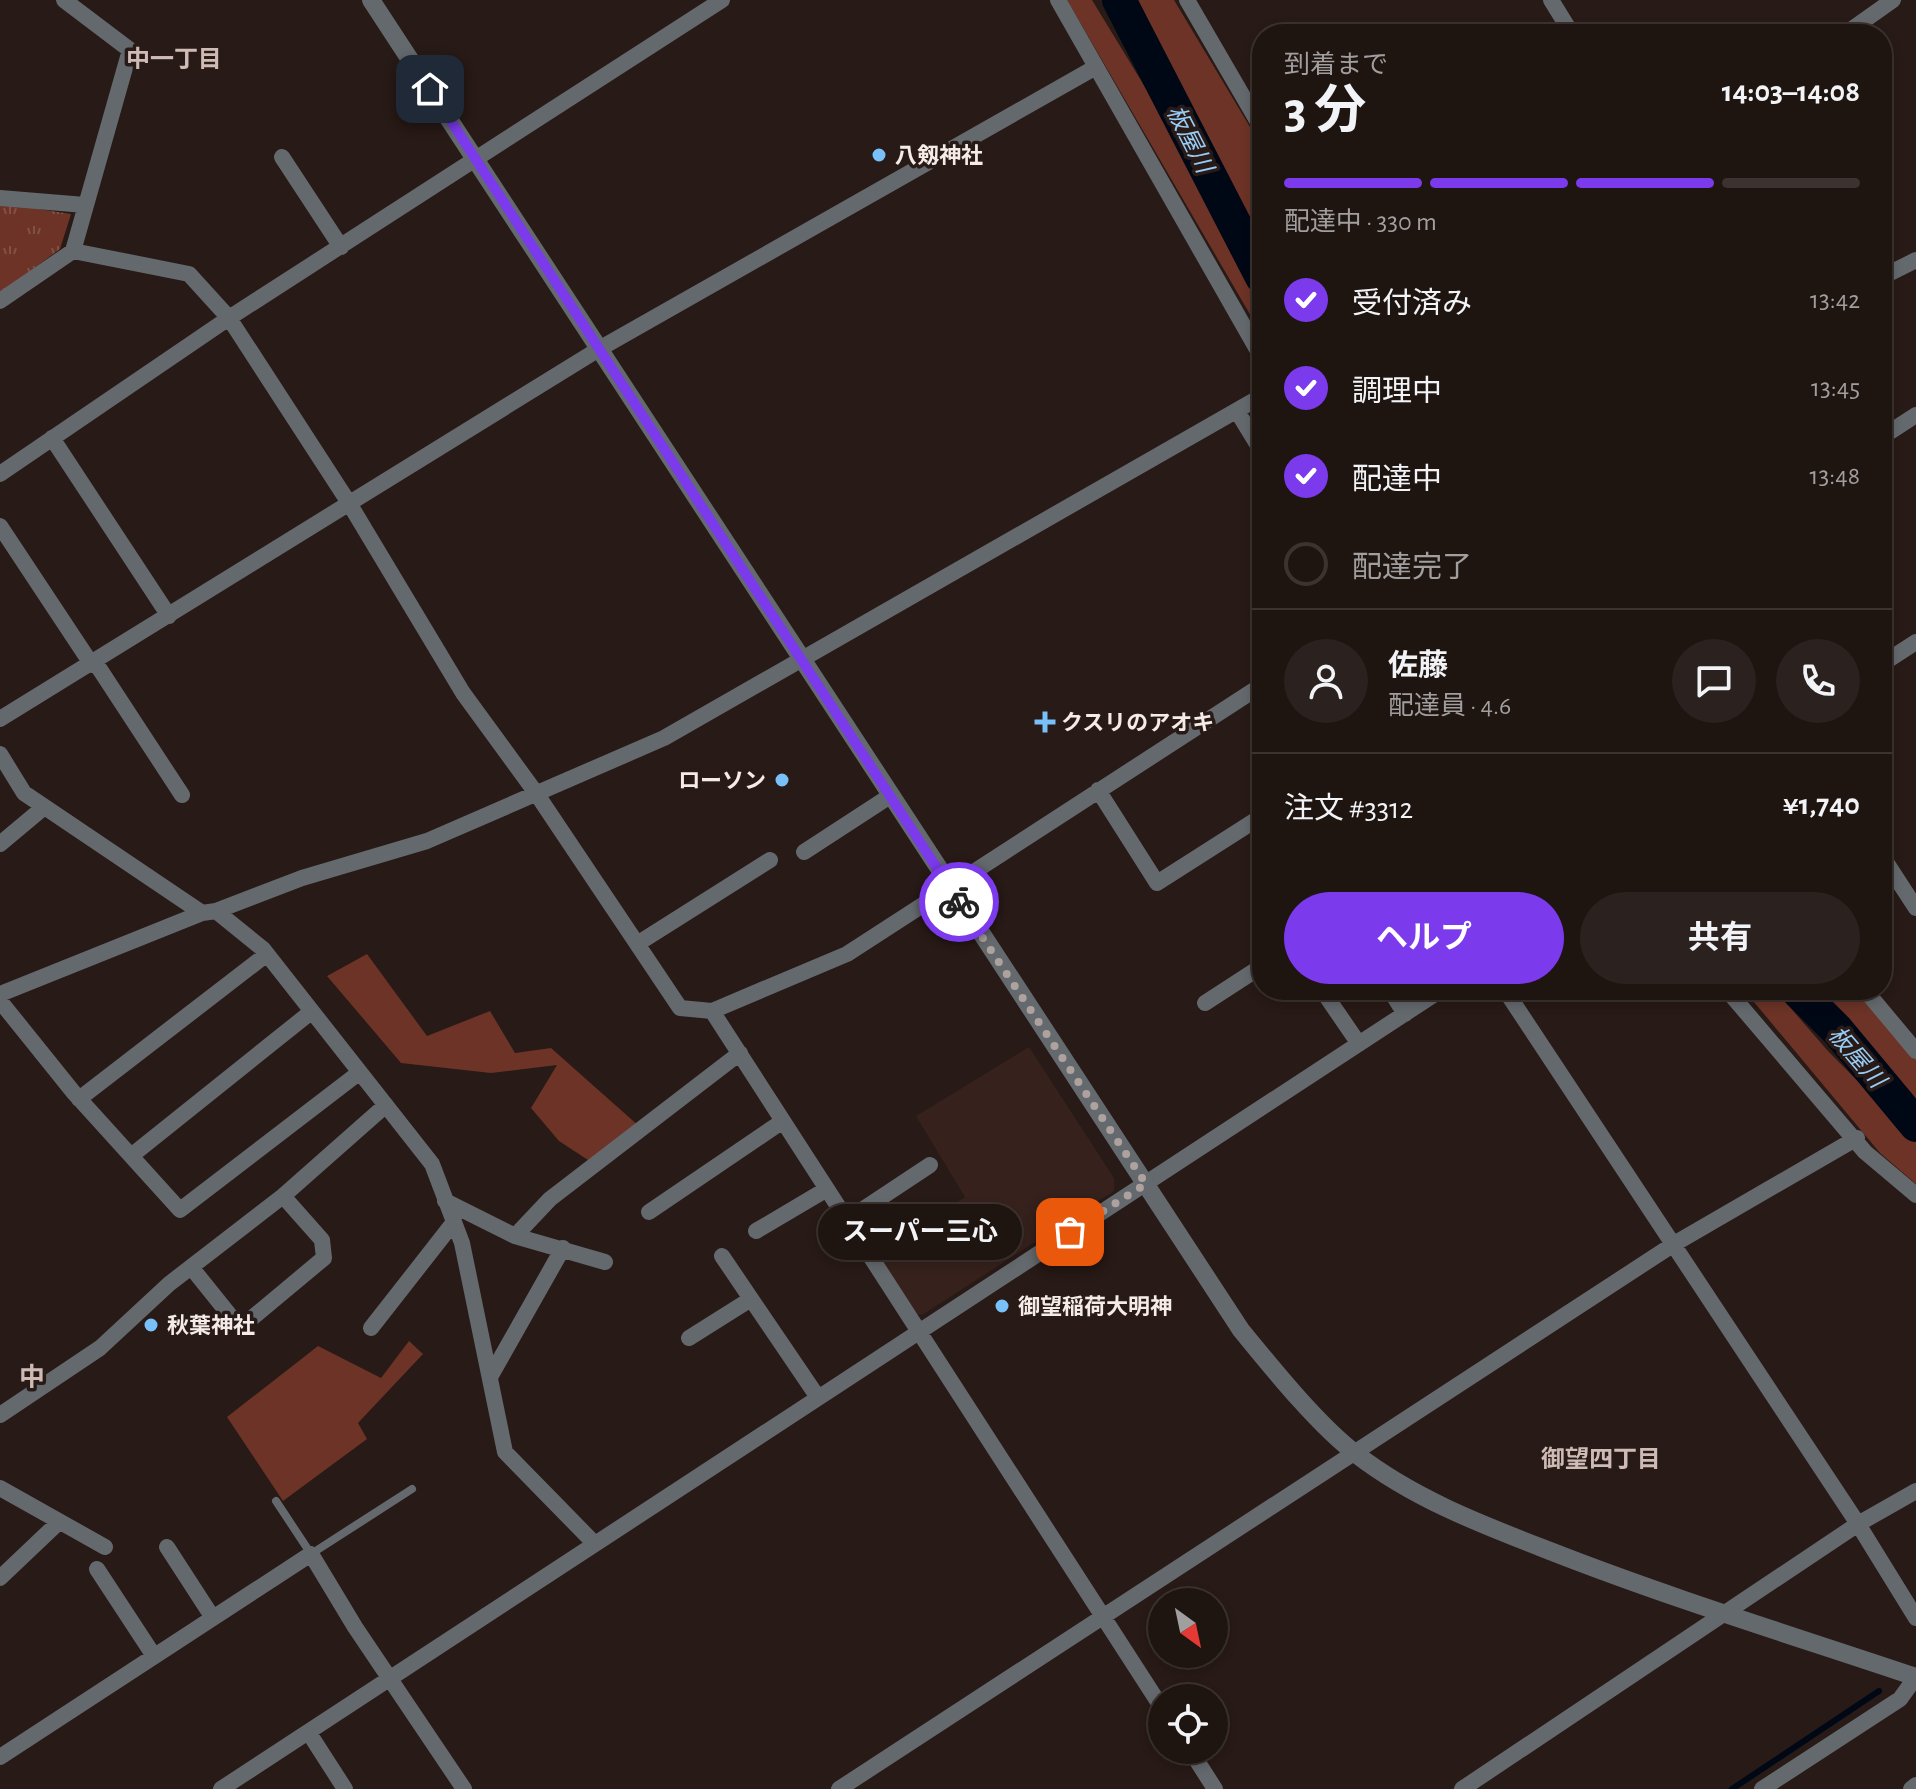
<!DOCTYPE html>
<html lang="ja">
<head>
<meta charset="utf-8">
<style>
	:root { --surface:#1e1410; --page:#2b211e; --text:#f1f3f6; --muted:#a19e9f; --line:#3c3330; --accent:#7c3aed }
	body { margin:0; font-family:"Alegreya Sans","Noto Sans JP",sans-serif; background:var(--page); color:var(--text); height:100vh; display:flex; flex-direction:column; font-size:30px; white-space:nowrap }
	* { box-sizing:border-box; margin:0 }
	p { font-size:26px; color:var(--muted) }
	.icon { flex:none; width:44px; height:44px; fill:none; stroke:currentColor; stroke-width:2; stroke-linecap:round; stroke-linejoin:round }
	.map { position:relative; flex:1; overflow:hidden }
	.drawer { position:absolute; left:1252px; top:24px; width:640px; height:976px; display:flex; flex-direction:column; background:var(--surface); border-radius:32px; box-shadow:0 4px 12px #0003,0 0 0 2px var(--line) }
	.drawer>* { flex:none }
	.needle { width:52px; rotate:147deg }
	.tools { position:absolute; left:1148px; top:1588px; display:grid; gap:16px }
	.tools a { display:grid; place-items:center; width:80px; height:80px; border-radius:50%; background:var(--surface); box-shadow:0 4px 12px #0003,0 0 0 2px var(--line); font-size:40px }
	.pin { position:absolute; display:grid; place-items:center; width:68px; height:68px; color:#fff; margin:-34px; border-radius:16px; box-shadow:0 4px 12px #0006 }
	.courier { position:absolute; display:grid; place-items:center; width:80px; height:80px; margin:-40px; border:6px solid #7c3aed; border-radius:50%; background:#fff; color:#222; box-shadow:0 2px 10px #0007 }
	.bubble { position:absolute; height:56px; border-radius:28px; background:var(--surface); box-shadow:0 4px 12px #0003,0 0 0 2px var(--line); font-size:26px; font-weight:700; line-height:56px; text-align:center }
	.head em { font-style:normal; font-weight:700 }
	.head div { display:flex; flex-direction:column-reverse }
	.head { display:flex; align-items:center; justify-content:space-between; height:136px; padding:0 32px }
	h1 { font-size:52px; font-weight:700; line-height:60px }
	.bar { display:grid; grid-template-columns:repeat(4,1fr); gap:12px 8px; align-content:center; height:96px; padding:0 32px }
	.bar i { height:10px; border-radius:6px; background:var(--line) }
	.bar .active { background:var(--accent) }
	.bar p { grid-column:span 4 }
	.line { display:flex; align-items:center; gap:20px; padding:0 32px; border-top:2px solid var(--line) }
	.line div { flex:1 }
	.round { display:grid; place-items:center; flex:none; width:84px; height:84px; border-radius:42px; background:var(--page) }
	ol { padding:0 32px; list-style:none }
	li { display:flex; align-items:center; gap:24px; height:88px }
	li p { margin-inline-start:auto }
	li .icon { padding:8px; border-radius:50%; background:var(--accent); color:#fff; stroke-width:4 }
	li:last-child { color:var(--muted) }
	li i { width:44px; height:44px; border:4px solid var(--line); border-radius:50% }
	.action { display:flex; gap:16px; margin-top:auto; padding:16px 32px }
	.action a { flex:1; height:92px; border-radius:48px; background:var(--accent); color:#fff; font-size:32px; font-weight:700; line-height:92px; text-align:center }
	.action a+a { background:var(--page); color:var(--text) }
	.map>svg:first-child { display:block }
	.built { fill:#36211c }
	.green { fill:#6c3326 }
	.park { fill:url(#park-tufts) }
	.lines { fill:none; stroke-linecap:round; stroke-linejoin:round }
	.stream { stroke:#000715; stroke-width:6 }
	.river { stroke:#000715; stroke-width:34 }
	.service { stroke:#64696e; stroke-width:8 }
	.minor { stroke:#64696e; stroke-width:16 }
	.tertiary { stroke:#64696e; stroke-width:18 }
	.done { stroke:#ada29e; stroke-width:8; stroke-dasharray:0 14.4 }
	.route { stroke:#7c3aed; stroke-width:10 }
	.poi-dot { fill:#79bff8; stroke:#281a16; stroke-width:3 }
	.labels { text-anchor:middle; stroke-width:7; stroke-linejoin:round; paint-order:stroke }
	.poi-label { font-size:22px; font-weight:bold; fill:#f5ebe8; stroke:#281a16; text-anchor:start }
	.neighbourhood-label { font-size:24px; font-weight:bold; fill:#cfbbb6; stroke:#281a16 }
	.water-label { font-size:24px; font-style:italic; fill:#98ccf6; stroke:#281a16 }
	.quarter-label { font-size:26px; font-weight:bold; fill:#cfbbb6; stroke:#281a16 }
</style>
</head>
<body>
<div class="map">
<svg width="1916" height="1789" viewBox="0 0 1916 1789">
	<defs>
		<pattern id="park-tufts" width="24" height="20" patternUnits="userSpaceOnUse" patternTransform="scale(2)"><rect width="24" height="20" fill="#6c3326"/><path d="M3 7l-1-3M5 7V3M7 7l1-3M15 17l-1-3M17 17v-4M19 17l1-3" fill="none" stroke="#825146"/></pattern>
	</defs>
	<rect width="100%" height="100%" fill="#281a16"/>
	<path class="built" d="M 1029,1047 L 1114,1178 L 1114,1191 L 922,1315 L 914,1314 L 875,1255 L 965,1197 L 916,1116 Z"/>
	<path class="green" d="M 1067,0 L 1092,0 L 1159,110 L 1262,297 L 1262,335 Z
		M 1138,0 L 1174,0 L 1262,147 L 1262,252 Z
		M 367,954 L 427,1036 L 490,1011 L 515,1053 L 551,1048 L 640,1127 L 588,1160 L 559,1141 L 531,1108 L 557,1065 L 491,1073 L 401,1063 L 327,976 Z
		M 1744,990 L 1775,990 L 1827,1050 L 1916,1140 L 1916,1184 L 1880,1153 Z
		M 1817,990 L 1859,990 L 1916,1055 L 1916,1101 Z
		M 409,1341 L 423,1354 L 358,1423 L 367,1439 L 283,1501 L 227,1417 L 318,1346 L 381,1378 Z"/>
	<path class="park" d="M 0,203 L 71,214 L 60,249 L 0,293 Z"/>
	<g class="lines">
		<path class="stream" d="M 1732,1789 L 1879,1691"/>
		<path class="river" d="M 1119,0 L 1262,277
			M 1797,990 L 1837,1030 L 1916,1125"/>
		<path class="service" d="M 276,1501 L 311,1554 L 412,1489"/>
		<path class="minor" d="M 64,0 L 130,50 L 73,251
			M 1058,0 L 1262,358
			M 1187,0 L 1262,129
			M 1551,0 L 1572,34
			M 1845,34 L 1893,0
			M 282,157 L 341,247
			M 0,198 L 85,205
			M 1882,277 L 1916,260
			M 0,301 L 73,251 L 189,274 L 229,318 L 349,503 L 463,693 L 536,793 L 680,1008 L 712,1011 L 1162,1708
			M 1240,416 L 1262,452
			M 1882,437 L 1916,415
			M 52,438 L 169,616
			M 0,474 L 229,318 L 722,0
			M 0,526 L 92,665
			M 95,662 L 182,795
			M 1882,664 L 1916,642
			M 0,719 L 599,349 L 1096,67
			M 0,754 L 24,793 L 202,913
			M 1098,790 L 1157,883 L 1262,816
			M 0,844 L 43,808
			M 804,852 L 890,796
			M 1882,856 L 1916,908
			M 216,911 L 263,949 L 432,1164 L 462,1243 L 505,1452 L 594,1543
			M 637,944 L 770,860
			M 1322,990 L 1359,1044
			M 1390,990 L 1405,1014
			M 1505,990 L 1858,1524 L 1916,1618
			M 1727,990 L 1865,1152 L 1916,1195
			M 1865,990 L 1916,1051
			M 0,994 L 202,913 L 216,911 L 302,878 L 427,841 L 664,738 L 1262,396
			M 0,1001 L 74,1093 L 180,1210 L 360,1072
			M 1205,1003 L 1262,966
			M 712,1011 L 847,954 L 1262,685
			M 79,1099 L 267,954
			M 131,1156 L 311,1012
			M 445,1201 L 515,1236 L 550,1199 L 740,1053
			M 649,1212 L 783,1121
			M 847,1220 L 930,1165
			M 756,1231 L 827,1189
			M 515,1236 L 605,1262
			M 722,1256 L 817,1396
			M 191,1267 L 240,1328 L 324,1258 L 322,1240 L 283,1196
			M 371,1328 L 454,1222
			M 689,1338 L 751,1299
			M 490,1377 L 563,1248
			M 0,1415 L 100,1348 L 169,1284 L 283,1196 L 386,1105
			M 0,1488 L 105,1547
			M 167,1547 L 213,1618
			M 97,1569 L 154,1656
			M 0,1578 L 59,1522
			M 309,1733 L 345,1789
			M 1190,1750 L 1215,1789
			M 0,1757 L 311,1554 L 355,1627 L 464,1789
			M 221,1789 L 1441,990
			M 839,1789 L 1674,1244 L 1857,1138
			M 1462,1789 L 1858,1524 L 1916,1491
			M 1762,1789 L 1900,1699 L 1916,1677
			M 1911,1789 L 1916,1785"/>
		<path class="tertiary" d="M 371,0 L 1241,1330 C 1273,1369 1317,1424 1356,1454 C 1414,1499 1483,1525 1550,1551 C 1670,1598 1794,1636 1916,1677"/>
	</g>
	<g class="lines">
		<path class="done" d="M 959,902 L 1146,1184 L 1070,1232"/>
		<path class="route" d="M 430,89 L 959,902"/>
	</g>
	<g class="poi-dot">
		<circle cx="879" cy="155" r="8"/>
		<path d="M1041 710h8v8h8v8h-8v8h-8v-8h-8v-8h8z"/>
		<circle cx="782" cy="780" r="8"/>
		<circle cx="1002" cy="1306" r="8"/>
		<circle cx="151" cy="1325" r="8"/>
	</g>
	<g class="labels">
		<g class="poi-label">
			<text x="895" y="163">八剱神社</text>
			<text x="1061" y="730">クスリのアオキ</text>
			<text x="766" y="788" text-anchor="end">ローソン</text>
			<text x="1018" y="1314">御望稲荷大明神</text>
			<text x="167" y="1333">秋葉神社</text>
		</g>
		<g class="neighbourhood-label">
			<text x="174" y="67">中一丁目</text>
			<text x="1601" y="1467">御望四丁目</text>
		</g>
		<g class="water-label">
			<text transform="translate(1190 139) rotate(63)" y="8">板屋川</text>
			<text transform="translate(1857 1057) rotate(49)" y="8">板屋川</text>
		</g>
		<g class="quarter-label">
			<text x="32" y="1386">中</text>
		</g>
	</g>
</svg>
<div class="tools">
<a><svg class="needle" viewBox="-14 -14 28 28"><path d="M0-13l5 13h-10z" fill="#e53935"/><path d="M0 13l5-13h-10z" fill="#a19e9f"/></svg></a>
<a><svg class="icon" aria-label="locate" viewBox="0 0 24 24"><circle cx="12" cy="12" r="6"/><path d="M12 2v4M12 18v4M2 12h4M18 12h4"/></svg></a>
</div>
<div class="pin" style="left:1070px;top:1232px;background:#ea580c"><svg class="icon" aria-label="bag" viewBox="0 0 24 24"><path d="M5 8h14l-1 12H6zM9 8a3 3 0 0 1 6 0"/></svg></div>
<div class="pin" style="left:430px;top:89px;background:#1f2937"><svg class="icon" aria-label="home" viewBox="0 0 24 24"><path d="M3 11l9-7 9 7M6 9v11h12V9"/></svg></div>
<div class="courier" style="left:959px;top:902px"><svg class="icon" aria-label="bike" viewBox="0 0 24 24"><circle cx="6" cy="16" r="4"/><circle cx="18" cy="16" r="4"/><path d="M6 16l4-8h5l3 8M10 8l3 8H6M13 5h3"/></svg></div>
<div class="bubble" style="left:818px;top:1204px;width:204px">スーパー三心</div>
<section class="drawer">
<div class="head"><div><h1>3 分</h1><p>到着まで</p></div><em>14:03–14:08</em></div>
<div class="bar"><i class="active"></i><i class="active"></i><i class="active"></i><i></i><p>配達中 · 330 m</p></div>
<ol>
<li><svg class="icon" aria-label="check" viewBox="0 0 24 24"><path d="M5 12l5 5 9-10"/></svg>受付済み<p>13:42</p></li>
<li><svg class="icon" aria-label="check" viewBox="0 0 24 24"><path d="M5 12l5 5 9-10"/></svg>調理中<p>13:45</p></li>
<li><svg class="icon" aria-label="check" viewBox="0 0 24 24"><path d="M5 12l5 5 9-10"/></svg>配達中<p>13:48</p></li>
<li><i></i>配達完了</li>
</ol>
<div class="line" style="height:144px"><a class="round"><svg class="icon" aria-label="person" viewBox="0 0 24 24"><circle cx="12" cy="8" r="4"/><path d="M4 21q1-7 8-7t8 7"/></svg></a><div><b>佐藤</b><p>配達員 · 4.6</p></div><a class="round"><svg class="icon" aria-label="chat" viewBox="0 0 24 24"><path d="M4 5h16v11H9l-5 4z"/></svg></a><a class="round"><svg class="icon" aria-label="phone" viewBox="0 0 24 24"><path d="M5 4h4l2 5-3 2q2 4 5 5l2-3 5 2v4C11 20 4 13 5 4z"/></svg></a></div>
<div class="line" style="height:104px"><div>注文 #3312</div><b>¥1,740</b></div>
<div class="action"><a>ヘルプ</a><a>共有</a></div>
</section>
</div>
</body>
</html>
